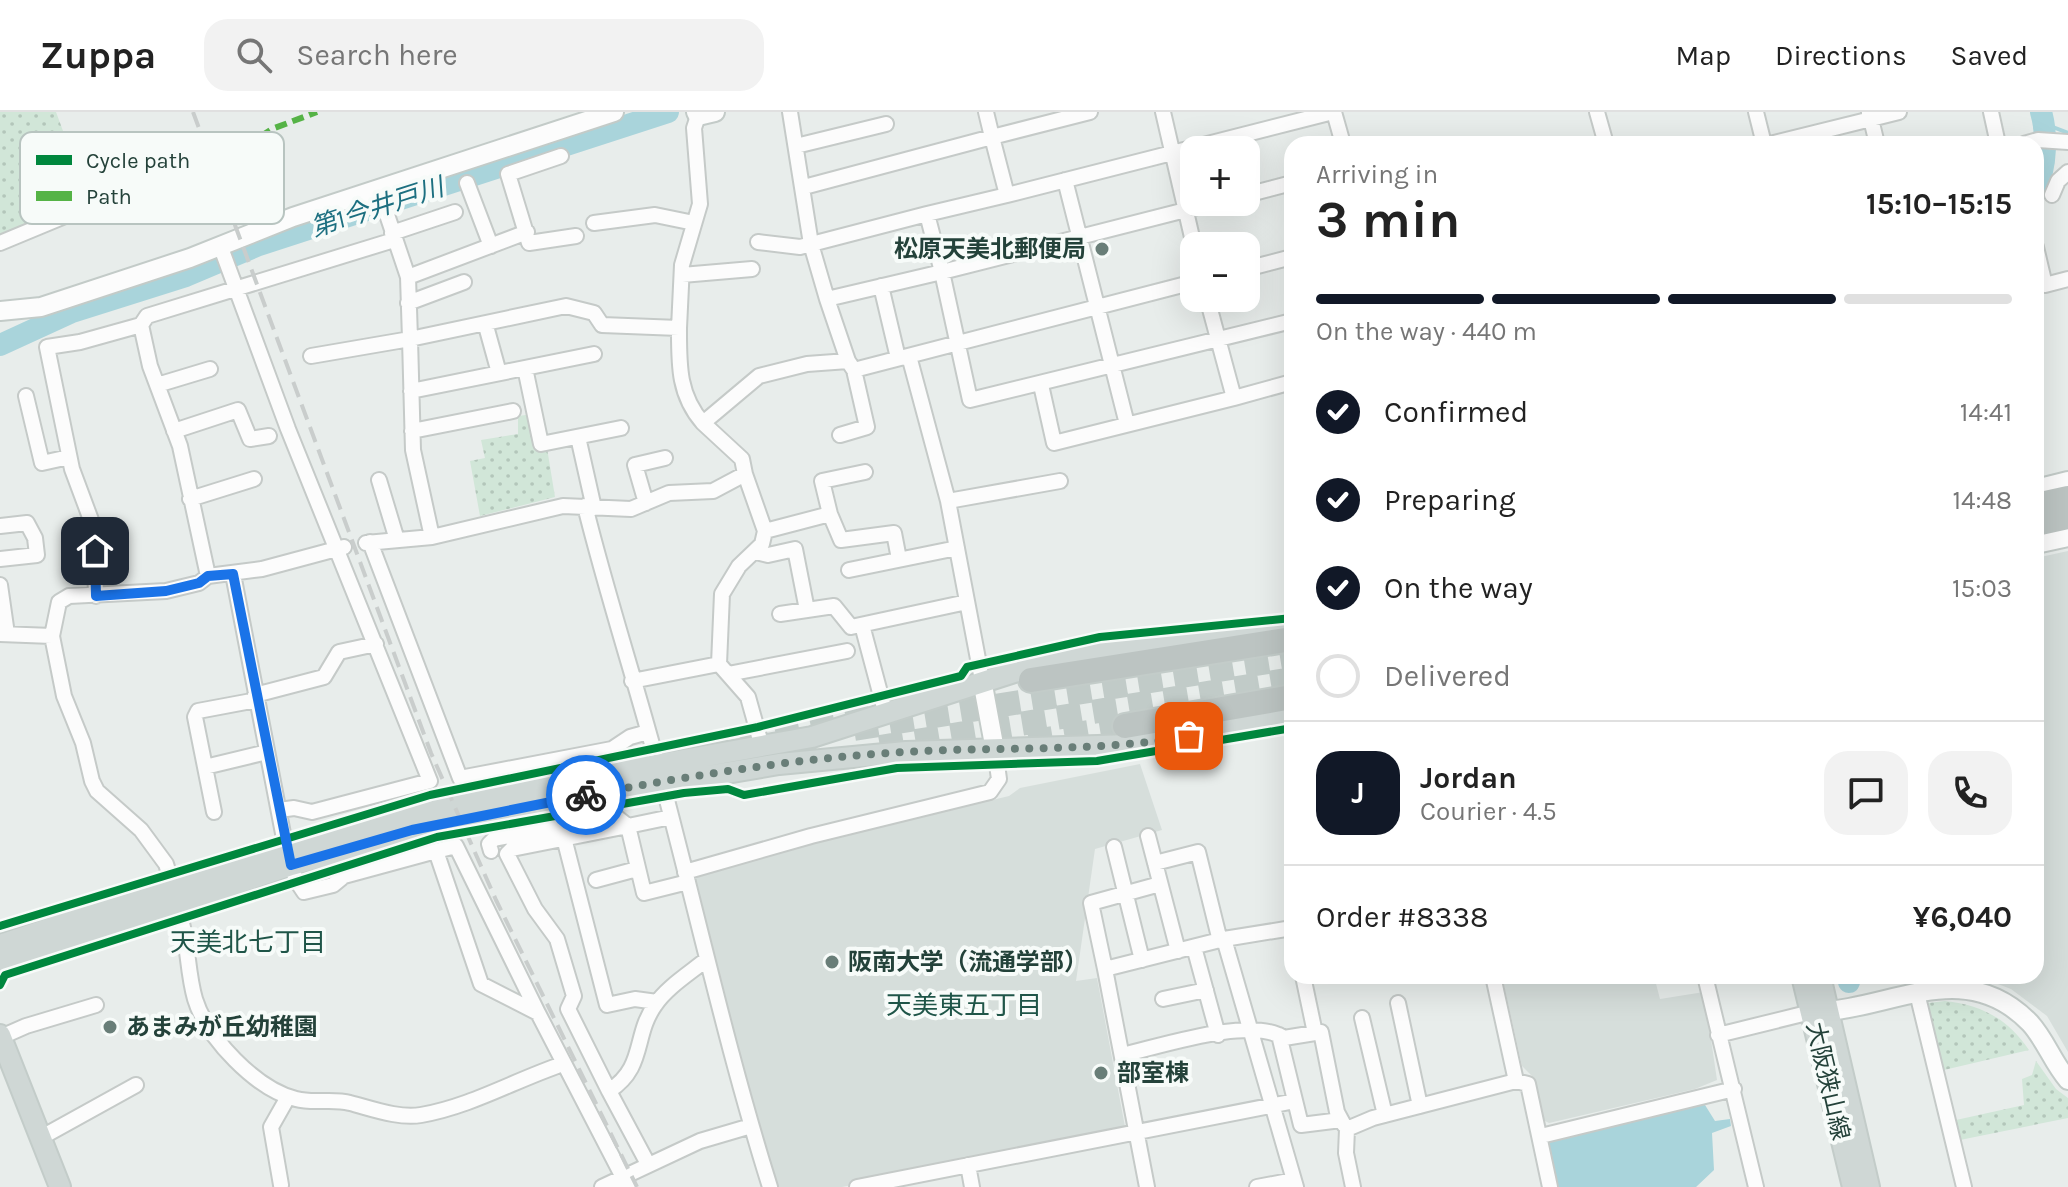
<!DOCTYPE html>
<html lang="en">
<head>
<meta charset="utf-8">
<style>
	:root { --surface:#fff; --page:#f2f2f2; --text:#222; --muted:#767676; --line:#e0e0e0; --accent:#111827 }
	body { margin:0; font-family:Karla,"Noto Sans JP",sans-serif; background:var(--page); color:var(--text); height:100vh; display:flex; flex-direction:column; font-size:30px; white-space:nowrap }
	* { box-sizing:border-box; margin:0 }
	p { font-size:26px; color:var(--muted) }
	.icon { flex:none; width:44px; height:44px; fill:none; stroke:currentColor; stroke-width:2; stroke-linecap:round; stroke-linejoin:round }
	.map { position:relative; flex:1; overflow:hidden }
	.sheet { position:absolute; left:1284px; top:24px; width:760px; height:848px; display:flex; flex-direction:column; background:var(--surface); border-radius:24px; box-shadow:0 8px 32px #0002 }
	.sheet>* { flex:none }
	.tools { position:absolute; left:1180px; top:24px; display:grid; gap:16px }
	.tools a { display:grid; place-items:center; width:80px; height:80px; border-radius:16px; background:var(--surface); box-shadow:0 8px 32px #0002; font-size:40px }
	.pin { position:absolute; display:grid; place-items:center; width:68px; height:68px; color:#fff; margin:-34px; border-radius:16px; box-shadow:0 4px 12px #0006 }
	.courier { position:absolute; display:grid; place-items:center; width:80px; height:80px; margin:-40px; border:6px solid #1a73e8; border-radius:50%; background:#fff; color:#222; box-shadow:0 2px 10px #0007 }
	.headline em { font-style:normal; font-weight:700 }
	.headline div { display:flex; flex-direction:column-reverse }
	.headline { display:flex; align-items:center; justify-content:space-between; height:136px; padding:0 32px }
	h1 { font-size:52px; font-weight:700; line-height:60px }
	.bar { display:grid; grid-template-columns:repeat(4,1fr); gap:12px 8px; align-content:center; height:96px; padding:0 32px }
	.bar i { height:10px; border-radius:6px; background:var(--line) }
	.bar .active { background:var(--accent) }
	.bar p { grid-column:span 4 }
	.line { display:flex; align-items:center; gap:20px; padding:0 32px; border-top:2px solid var(--line) }
	.line div { flex:1 }
	.round { display:grid; place-items:center; flex:none; width:84px; height:84px; border-radius:24px; background:var(--page) }
	ol { padding:0 32px; list-style:none }
	li { display:flex; align-items:center; gap:24px; height:88px }
	li p { margin-inline-start:auto }
	li .icon { padding:8px; border-radius:50%; background:var(--accent); color:#fff; stroke-width:4 }
	li:last-child { color:var(--muted) }
	li i { width:44px; height:44px; border:4px solid var(--line); border-radius:50% }
	header { display:flex; align-items:center; gap:48px; box-sizing:border-box; height:112px; padding:0 40px; background:var(--surface); border-bottom:2px solid var(--line) }
	header strong { font-size:38px }
	nav { display:flex; gap:44px; margin-inline-start:auto; font-size:28px }
	.search { width:560px; height:72px; background:var(--page); display:flex; align-items:center; gap:20px; box-sizing:border-box; padding:0 28px; border-radius:24px; color:var(--muted); font-size:30px }
	.map>svg:first-child { display:block }
	.built { fill:#d6dedb }
	.park { fill:url(#park-dots) }
	.water { fill:#a9d4db }
	.lines { fill:none; stroke-linecap:round; stroke-linejoin:round }
	.stream { stroke:#a9d4db; stroke-width:4 }
	.river { stroke:#a9d4db; stroke-width:22 }
	.highway-tunnel { stroke:#c1cbc8; stroke-width:24; stroke-dasharray:24 12; stroke-linecap:butt }
	.street-casing { stroke:#c5cac8; stroke-width:18 }
	.secondary-casing { stroke:#c3cbc8; stroke-width:22 }
	.primary-casing { stroke:#c3ccc9; stroke-width:24 }
	.highway-casing { stroke:#c3ccc9; stroke-width:28 }
	.street { stroke:#fcfcfc; stroke-width:14 }
	.secondary { stroke:#fcfcfc; stroke-width:18 }
	.primary { stroke:#cfd7d5; stroke-width:20 }
	.highway { stroke:#bcc4c2; stroke-width:24 }
	.rail { stroke:#c9cdcc; stroke-width:4; stroke-dasharray:16 8; stroke-linecap:butt }
	.quiet { stroke:#55b346; stroke-width:6; stroke-dasharray:12 6; stroke-linecap:butt }
	.cycleway-casing { stroke:#f7fbf9; stroke-width:13 }
	.cycleway { stroke:#00873e; stroke-width:8 }
	.done { stroke:#697e78; stroke-width:8; stroke-dasharray:0 14.4 }
	.route { stroke:#1a73e8; stroke-width:10 }
	.poi-dot { fill:#697e78; stroke:#f7fbf9; stroke-width:3 }
	.labels { text-anchor:middle; stroke-width:8; stroke-linejoin:round; paint-order:stroke }
	.poi-label { font-size:24px; font-weight:bold; fill:#24423a; stroke:#f7fbf9; text-anchor:start }
	.street-label { font-size:24px; fill:#24423a; stroke:#f7fbf9 }
	.water-label { font-size:26px; font-style:italic; fill:#1c6f80; stroke:#f7fbf9 }
	.neighbourhood-label { font-size:26px; fill:#1f5548; stroke:#f7fbf9 }
	.key { fill:#f7fbf9; stroke:#b8c4c0; stroke-width:2 }
	.key-label { font-size:22px; fill:#24423a }
</style>
</head>
<body>
<header>
<strong>Zuppa</strong>
<div class="search"><svg class="icon" aria-label="search" viewBox="0 0 24 24"><circle cx="10" cy="10" r="6"/><path d="M15 15l6 6"/></svg>Search here</div>
<nav><a>Map</a><a>Directions</a><a>Saved</a></nav>
</header>
<div class="map">
<svg width="2068" height="1075" viewBox="0 0 2068 1075">
	<defs>
		<pattern id="park-dots" width="8" height="8" patternUnits="userSpaceOnUse" patternTransform="scale(2)"><rect width="8" height="8" fill="#d1e6d8"/><path d="M2 2h.1M6 6h.1" fill="none" stroke="#b3c6ba" stroke-width="1.8" stroke-linecap="round"/></pattern>
	</defs>
	<rect width="100%" height="100%" fill="#e8edeb"/>
	<path class="built" d="M 2068,439 L 2068,940 L 2047,904 L 2011,877 L 1977,864 L 2036,864 L 2036,446 Z
		M 1140,652 L 1162,718 L 1095,737 L 1076,869 L 1097,866 L 1126,1020 L 842,1075 L 774,1075 L 691,766 L 731,751 L 1009,684 L 1020,676 Z
		M 1502,864 L 1654,864 L 1660,887 L 1704,880 L 1717,968 L 1695,977 L 1549,1011 L 1543,1008 L 1535,967 L 1522,954 Z"/>
	<path class="park" d="M 0,0 L 56,0 L 89,89 L 0,126 Z
		M 534,302 L 547,336 L 555,385 L 480,404 L 470,349 L 485,346 L 481,328 L 518,322 L 518,304 Z
		M 1945,889 C 1982,893 2008,907 2029,938 L 1944,958 L 1928,891 Z
		M 2036,949 L 2056,977 L 2068,986 L 2068,1006 L 1960,1028 L 1956,1008 L 2024,993 L 2022,967 L 2032,963 Z"/>
	<path class="water" d="M 1705,993 L 1715,1009 L 1730,1007 L 1731,1014 L 1712,1021 L 1714,1058 L 1696,1075 L 1554,1075 L 1548,1033 L 1556,1025 L 1679,995 Z"/>
	<g class="lines">
		<path class="stream" d="M 2045,12 L 2068,21"/>
		<path class="river" d="M 2036,75 C 2047,56 2047,20 2041,0
			M 0,233 L 72,200 L 186,164 L 259,133 L 668,0
			M 1848,864 L 1849,870"/>
		<path class="highway-tunnel" d="M 854,617 L 1292,546
			M 1029,630 L 1125,614
			M 880,635 L 1292,567
			M 634,648 L 876,597"/>
		<g class="street-casing">
			<path id="street" d="M 790,0 L 811,132 L 827,187
				M 1163,0 L 1194,134
				M 1334,0 L 1343,32
				M 1597,0 L 1606,32
				M 1756,0 L 1764,32
				M 1991,0 L 1998,32
				M 1869,1 L 1871,7 L 1899,0
				M 1770,32 L 1871,7 L 1877,32
				M 2024,32 L 2038,28 L 2068,30
				M 796,34 L 886,12
				M 561,44 L 508,62 L 529,131 L 576,124
				M 1065,68 L 1127,312
				M 467,71 L 491,134
				M 804,75 L 992,25 L 986,0
				M 379,79 L 408,165 L 410,227 L 566,194 L 594,201 L 602,213 L 679,216 C 679,252 678,283 703,311 L 759,264 L 807,252 L 848,249 L 827,187 L 942,160 L 927,102 L 1007,83 L 992,25 L 1090,0
				M 1007,83 L 1333,0
				M 1246,83 L 1292,71
				M 2052,83 L 2058,69 L 2068,60
				M 1217,90 L 942,160 L 970,288 L 1292,209
				M 594,111 L 655,103 L 694,111
				M 392,121 L 455,100
				M 758,130 L 800,135 L 927,102
				M 0,131 L 94,92
				M 220,133 L 288,317 L 430,669 L 312,700 L 294,696 L 279,698
				M 2036,135 L 2045,173 L 2068,167
				M 1246,157 L 1292,145
				M 682,163 L 752,157
				M 408,165 L 527,120
				M 881,174 L 898,246
				M 1207,186 L 1234,286 L 1292,270
				M 408,191 L 464,170
				M 141,213 L 150,254 L 180,334 L 208,464
				M 486,214 L 499,261
				M 679,216 L 682,153 L 700,92 L 694,16 L 698,4
				M 311,244 L 410,227 L 413,338 L 432,425 L 366,431
				M 909,244 L 948,389 L 982,568
				M 848,249 L 854,258 L 1194,170
				M 525,256 L 541,332 L 621,316
				M 157,273 L 210,257
				M 1041,273 L 1054,331 L 1234,286
				M 411,279 L 594,242
				M 26,284 L 42,351 L 69,345
				M 174,319 L 238,298 L 250,327 L 269,324
				M 412,319 L 513,299
				M 840,323 L 867,315 L 854,258
				M 578,325 L 594,396
				M 745,362 L 765,419 L 762,432 L 739,454 L 722,482 L 719,552 L 748,585 L 762,635
				M 379,368 L 397,428
				M 190,387 L 254,367
				M 948,389 L 1060,369
				M 646,391 L 635,353 L 665,346
				M 585,394 C 608,487 638,577 662,669 C 698,805 728,941 770,1075
				M 830,402 L 822,369 L 865,360
				M 0,414 L 27,411 L 35,426 L 37,443 L 0,447
				M 765,419 L 830,402 L 841,428 L 894,421 L 899,447
				M 432,425 L 563,394 L 631,397 L 669,381 L 713,379 L 745,362 L 742,347 L 703,311
				M 370,430 L 460,666 L 612,637 L 630,625 L 648,620
				M 756,440 L 768,443 L 795,437 L 807,498
				M 849,458 L 957,436
				M 233,462 L 286,737 L 296,768 L 304,780 L 333,773 L 344,764 L 436,739 L 481,872 L 538,901 L 628,1075
				M 0,473 L 7,522
				M 96,484 L 94,416 L 72,357 L 47,235 L 80,230 L 141,213 L 147,204 L 394,128
				M 780,502 L 834,494 L 851,515 L 967,490
				M 862,513 L 886,603
				M 0,522 L 52,524
				M 728,562 L 847,539
				M 632,569 L 719,552
				M 255,583 L 324,565 L 339,540 L 376,532
				M 205,655 L 267,640
				M 214,700 L 195,605 L 198,599 L 257,588
				M 1148,724 L 1178,839
				M 564,726 L 607,893 L 635,887 L 657,890
				M 1114,735 L 1142,848
				M 436,739 L 456,734 L 538,901
				M 491,739 L 489,732 L 494,727 L 614,703 L 628,714 L 671,705
				M 1155,751 L 1198,740 L 1220,829
				M 685,760 L 811,724 L 990,680 L 999,667 L 995,638
				M 596,768 L 637,757
				M 173,774 L 166,752 L 141,718 L 97,679 L 92,669 L 83,631 L 64,584 L 52,524 L 59,490 L 69,484 L 166,479 L 199,471 L 208,464 L 262,457 L 344,435
				M 176,793 C 189,823 186,856 195,887 C 207,926 256,977 296,987 C 314,992 332,986 350,991 C 370,996 399,1007 421,1003 C 472,994 515,968 563,952
				M 1224,827 L 1296,1075
				M 1194,835 L 1218,923
				M 1105,857 L 1091,791 L 1160,772
				M 1493,864 L 1516,969 L 1528,972 L 1550,1075
				M 1705,864 L 1756,1075
				M 1917,881 L 1964,1075
				M 1163,887 L 1206,878
				M 1398,891 L 1420,994
				M 1362,906 L 1385,1003
				M 1315,921 L 1321,920 L 1337,1000 L 1344,1013
				M 1279,923 L 1301,1013 L 1341,1008
				M 1718,923 L 1811,900
				M 1,925 L 26,914 L 96,893
				M 1122,943 C 1162,934 1251,904 1284,926 L 1315,921 L 1303,864
				M 609,979 L 568,897 L 574,884 L 557,827 L 535,797 L 507,742 L 512,737 L 628,714 L 644,781 L 688,770
				M 1541,1024 L 1734,977
				M 42,1025 L 136,973
				M 648,1052 L 609,979 C 646,955 633,924 655,893 C 667,875 690,861 707,847
				M 968,1053 L 972,1075
				M 281,1073 L 271,1015 L 288,985
				M 602,1075 L 700,1029 L 751,1014
				M 857,1075 L 1295,989
				M 1147,1075 L 1105,857 L 1224,827 L 1292,816
				M 1257,1075 L 1294,1068
				M 1353,1075 L 1346,1041 L 1347,1017 L 1373,1006 L 1516,969"/>
		</g>
		<g class="secondary-casing">
			<path id="secondary" d="M 696,0 L 698,4 L 715,0
				M 0,199 L 41,195 L 190,146 L 293,105 L 614,0
				M 2036,377 L 2068,369
				M 2036,432 L 2068,425
				M 982,568 L 995,638
				M 1814,900 C 1891,898 1964,843 2030,911 C 2045,927 2053,951 2068,968"/>
		</g>
		<g class="primary-casing">
			<path id="primary" d="M 0,833 L 286,737 L 466,687 L 812,625 L 1061,545 L 1133,533 L 1292,517
				M 0,852 L 291,753 L 471,704 L 779,652 L 906,640 L 1130,633 L 1292,605
				M 1802,864 L 1853,1075
				M 1820,864 L 1869,1075
				M 0,923 L 60,1075"/>
		</g>
		<g class="highway-casing">
			<path id="highway" d="M 2036,393 L 2068,386
				M 2036,412 L 2068,405
				M 1031,568 L 1292,527
				M 1125,614 L 1292,585"/>
		</g>
		<use href="#street" class="street"/>
		<use href="#secondary" class="secondary"/>
		<use href="#primary" class="primary"/>
		<use href="#highway" class="highway"/>
		<path class="rail" d="M 193,0 L 431,641 L 496,788 L 637,1075"/>
		<path class="quiet" d="M 94,92 L 229,45 L 272,17 L 317,0"/>
		<g class="cycleway-casing">
			<path id="cycleway" d="M 0,814 L 430,683 L 758,615 L 961,564 L 967,555 L 1100,525 L 1292,506
				M 0,873 L 5,863 L 437,725 L 684,681 L 728,677 L 744,683 L 897,656 L 1097,649 L 1292,616"/>
		</g>
		<use href="#cycleway" class="cycleway"/>
	</g>
	<g class="lines">
		<path class="done" d="M 586,683 C 691,664 797,646 904,640 C 1000,634 1095,641 1189,624"/>
		<path class="route" d="M 95,439 L 96,484 L 166,479 L 199,471 L 208,464 L 233,462 L 291,753 L 412,718 L 586,683"/>
	</g>
	<g class="poi-dot">
		<circle cx="1102" cy="137" r="8"/>
		<circle cx="832" cy="850" r="8"/>
		<circle cx="110" cy="915" r="8"/>
		<circle cx="1101" cy="961" r="8"/>
	</g>
	<g class="labels">
		<g class="poi-label">
			<text x="1086" y="145" text-anchor="end">松原天美北郵便局</text>
			<text x="848" y="858">阪南大学（流通学部）</text>
			<text x="126" y="923">あまみが丘幼稚園</text>
			<text x="1117" y="969">部室棟</text>
		</g>
		<g class="street-label">
			<text transform="translate(1828 969) rotate(77)" y="8">大阪狭山線</text>
		</g>
		<g class="water-label">
			<text transform="translate(377 95) rotate(-18)" y="9">第1今井戸川</text>
		</g>
		<g class="neighbourhood-label">
			<text x="248" y="839">天美北七丁目</text>
			<text x="964" y="902">天美東五丁目</text>
		</g>
	</g>
	<rect x="20" y="20" width="264" height="92" rx="12" class="key"/>
	<rect x="36" y="43" width="36" height="10" fill="#00873e"/>
	<rect x="36" y="79" width="36" height="10" fill="#55b346"/>
	<g class="key-label">
		<text x="86" y="56">Cycle path</text>
		<text x="86" y="92">Path</text>
	</g>
</svg>
<div class="tools">
<a>+</a>
<a>−</a>
</div>
<div class="pin" style="left:1189px;top:624px;background:#ea580c"><svg class="icon" aria-label="bag" viewBox="0 0 24 24"><path d="M5 8h14l-1 12H6zM9 8a3 3 0 0 1 6 0"/></svg></div>
<div class="pin" style="left:95px;top:439px;background:#1f2937"><svg class="icon" aria-label="home" viewBox="0 0 24 24"><path d="M3 11l9-7 9 7M6 9v11h12V9"/></svg></div>
<div class="courier" style="left:586px;top:683px"><svg class="icon" aria-label="bike" viewBox="0 0 24 24"><circle cx="6" cy="16" r="4"/><circle cx="18" cy="16" r="4"/><path d="M6 16l4-8h5l3 8M10 8l3 8H6M13 5h3"/></svg></div>
<section class="sheet">
<div class="headline"><div><h1>3 min</h1><p>Arriving in</p></div><em>15:10–15:15</em></div>
<div class="bar"><i class="active"></i><i class="active"></i><i class="active"></i><i></i><p>On the way · 440 m</p></div>
<ol>
<li><svg class="icon" aria-label="check" viewBox="0 0 24 24"><path d="M5 12l5 5 9-10"/></svg>Confirmed<p>14:41</p></li>
<li><svg class="icon" aria-label="check" viewBox="0 0 24 24"><path d="M5 12l5 5 9-10"/></svg>Preparing<p>14:48</p></li>
<li><svg class="icon" aria-label="check" viewBox="0 0 24 24"><path d="M5 12l5 5 9-10"/></svg>On the way<p>15:03</p></li>
<li><i></i>Delivered</li>
</ol>
<div class="line" style="height:144px"><b class="round" style="background:var(--accent);color:#fff">J</b><div><b>Jordan</b><p>Courier · 4.5</p></div><a class="round"><svg class="icon" aria-label="chat" viewBox="0 0 24 24"><path d="M4 5h16v11H9l-5 4z"/></svg></a><a class="round"><svg class="icon" aria-label="phone" viewBox="0 0 24 24"><path d="M5 4h4l2 5-3 2q2 4 5 5l2-3 5 2v4C11 20 4 13 5 4z"/></svg></a></div>
<div class="line" style="height:104px"><div>Order #8338</div><b>¥6,040</b></div>
</section>
</div>
</body>
</html>
